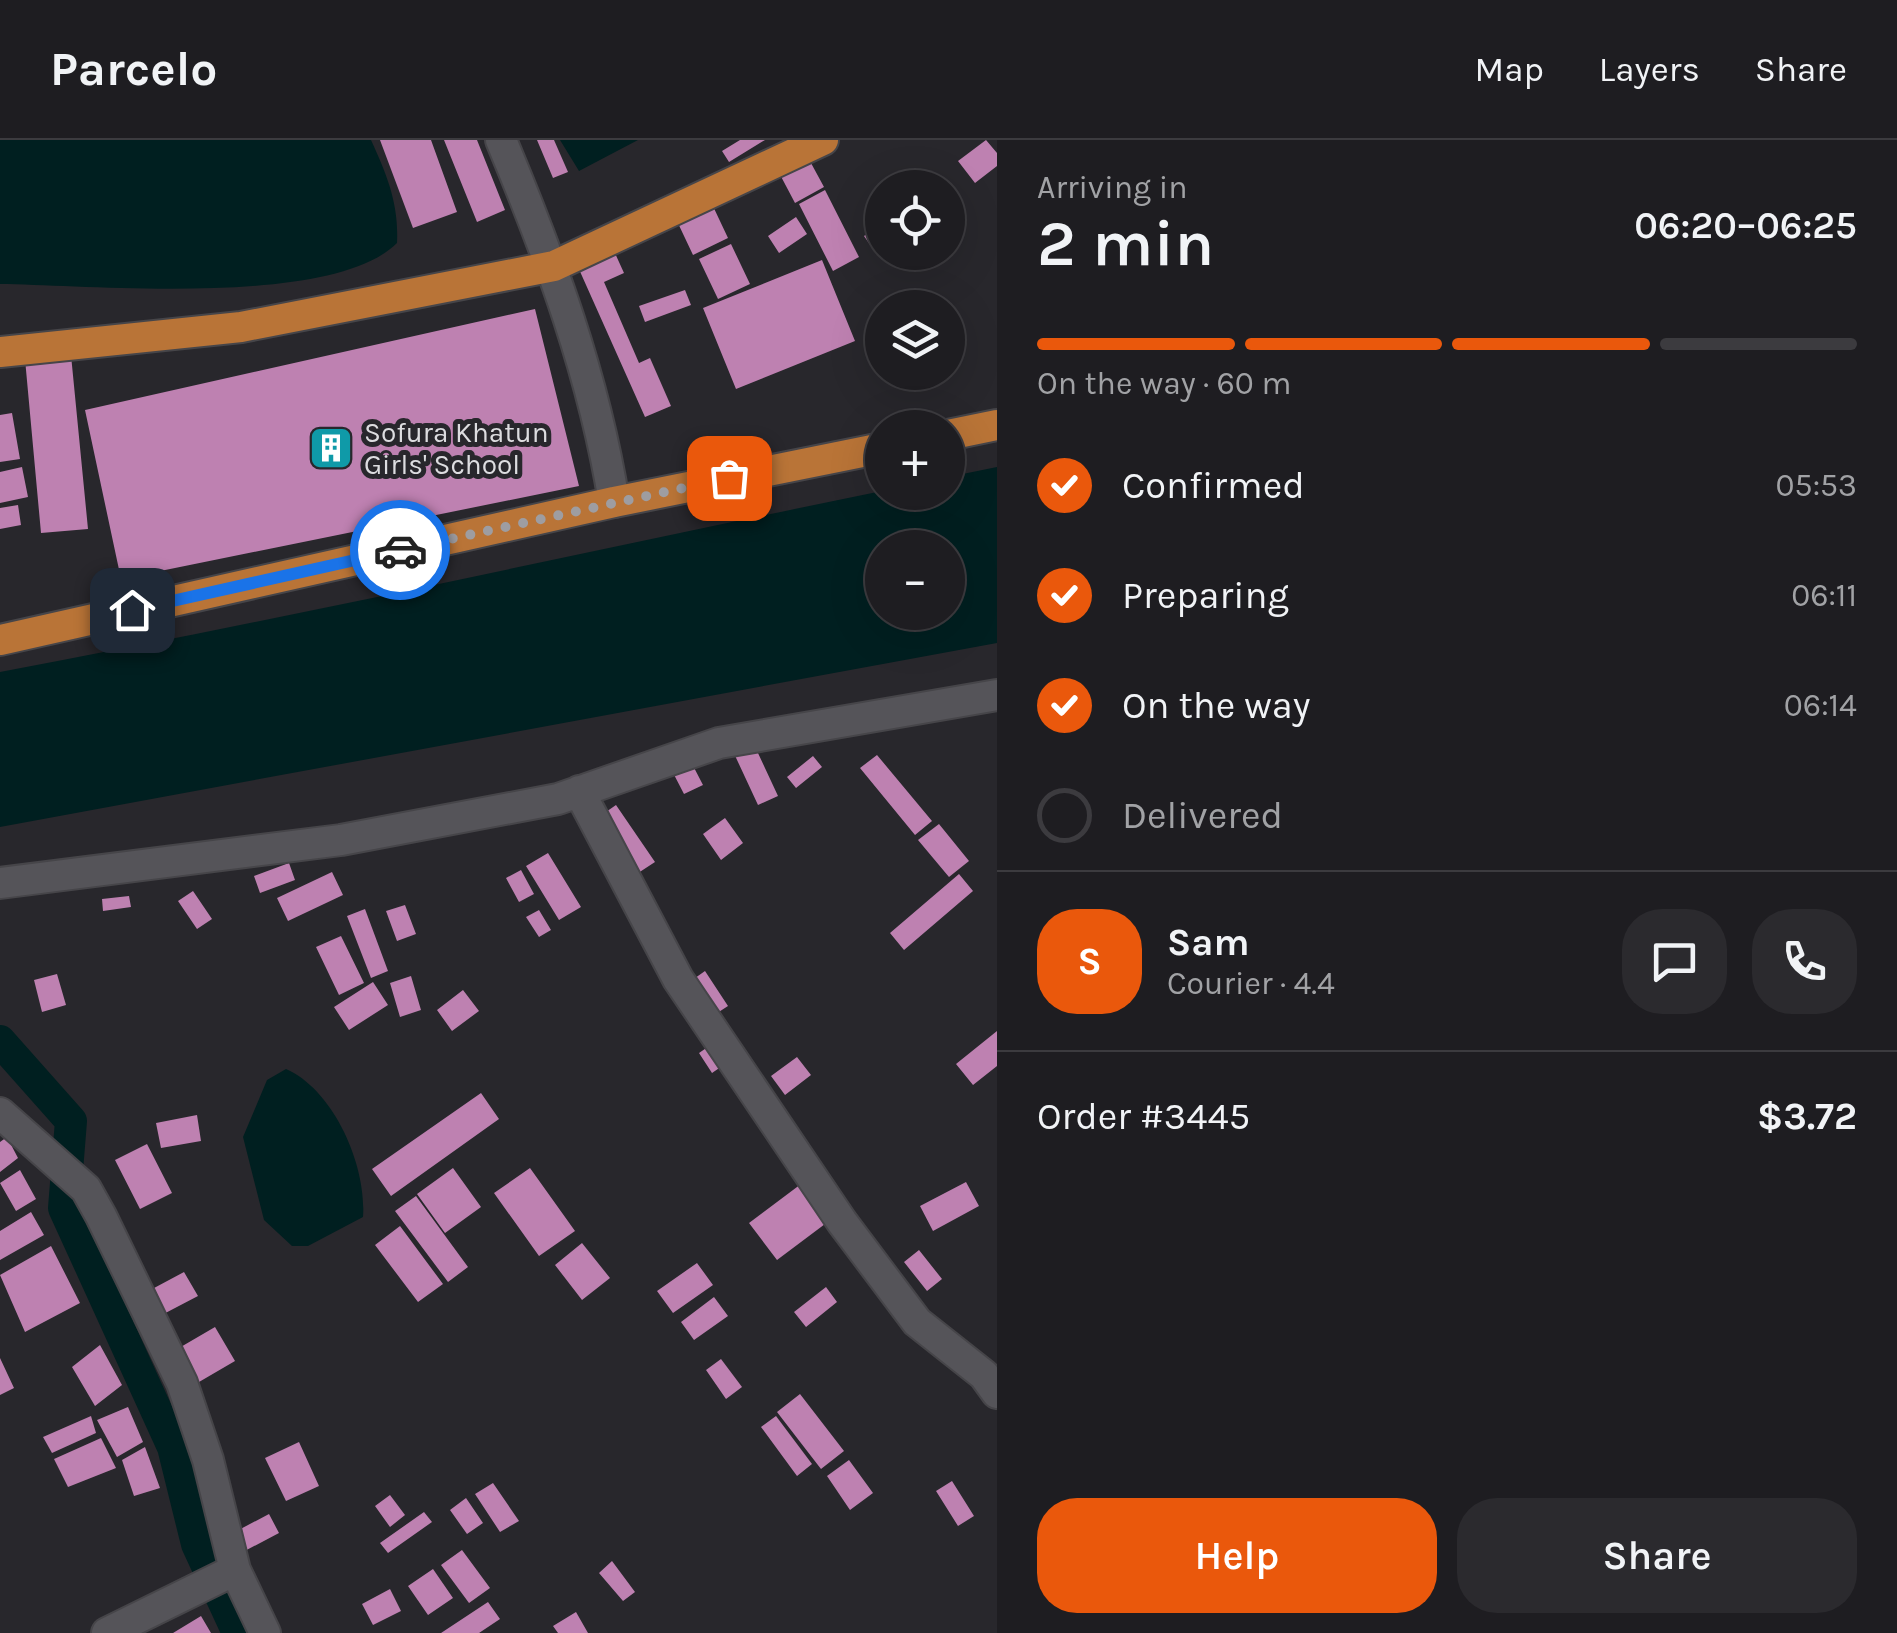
<!DOCTYPE html>
<html lang="en">
<head>
<meta charset="utf-8">
<style>
	:root { --surface:#1e1d21; --page:#2b2a2e; --text:#f1f3f6; --muted:#a1a2a5; --line:#3c3b3f; --accent:#ea580c }
	body { margin:0; font-family:Karla,sans-serif; background:var(--page); color:var(--text); height:100vh; display:flex; flex-direction:column; font-size:38px; white-space:nowrap }
	* { box-sizing:border-box; margin:0 }
	p { font-size:32px; color:var(--muted) }
	.icon { flex:none; width:55px; height:55px; fill:none; stroke:currentColor; stroke-width:2; stroke-linecap:round; stroke-linejoin:round }
	.map { position:relative; flex:1; overflow:hidden }
	.panel { display:flex; flex-direction:column; background:var(--surface); width:900px }
	.panel>* { flex:none }
	.buttons { position:absolute; left:865px; top:30px; display:grid; gap:20px }
	.buttons a { display:grid; place-items:center; width:100px; height:100px; border-radius:50%; background:var(--surface); box-shadow:0 10px 40px #0002,0 0 0 2px var(--line); font-size:50px }
	.pin { position:absolute; display:grid; place-items:center; width:85px; height:85px; color:#fff; margin:-42px; border-radius:20px; box-shadow:0 5px 15px #0006 }
	.courier { position:absolute; display:grid; place-items:center; width:100px; height:100px; margin:-50px; border:8px solid #1a73e8; border-radius:50%; background:#fff; color:#222; box-shadow:0 2px 12px #0007 }
	.overview em { font-style:normal; font-weight:600 }
	.overview div { display:flex; flex-direction:column-reverse }
	.overview { display:flex; align-items:center; justify-content:space-between; height:170px; padding:0 40px }
	h1 { font-size:65px; font-weight:600; line-height:75px }
	.bar { display:grid; grid-template-columns:repeat(4,1fr); gap:15px 10px; align-content:center; height:120px; padding:0 40px }
	.bar i { height:12px; border-radius:8px; background:var(--line) }
	.bar .current { background:var(--accent) }
	.bar p { grid-column:span 4 }
	.line { display:flex; align-items:center; gap:25px; padding:0 40px; border-top:2px solid var(--line) }
	.line div { flex:1 }
	.round { display:grid; place-items:center; flex:none; width:105px; height:105px; border-radius:40px; background:var(--page) }
	ol { padding:0 40px; list-style:none }
	li { display:flex; align-items:center; gap:30px; height:110px }
	li p { margin-inline-start:auto }
	li .icon { padding:10px; border-radius:50%; background:var(--accent); color:#fff; stroke-width:4 }
	li:last-child { color:var(--muted) }
	li i { width:55px; height:55px; border:5px solid var(--line); border-radius:50% }
	.action { display:flex; gap:20px; margin-top:auto; padding:20px 40px }
	.action a { flex:1; height:115px; border-radius:40px; background:var(--accent); color:#fff; font-size:40px; font-weight:600; line-height:115px; text-align:center }
	.action a+a { background:var(--page); color:var(--text) }
	header { display:flex; align-items:center; gap:60px; box-sizing:border-box; height:140px; padding:0 50px; background:var(--surface); border-bottom:2px solid var(--line) }
	header strong { font-size:48px }
	nav { display:flex; gap:55px; margin-inline-start:auto; font-size:35px }
	main { display:flex; flex:1; min-height:0 }
	.map>svg:first-child { display:block }
	.water { fill:#001f20; fill-rule:evenodd }
	.lines { fill:none; stroke-linecap:round; stroke-linejoin:round }
	.canal { stroke:#001f20; stroke-width:32 }
	.building { fill:#be81b1 }
	.minor-casing { stroke:#464549; stroke-width:34 }
	.major-casing { stroke:#464549; stroke-width:34 }
	.minor { stroke:#555459; stroke-width:30 }
	.major { stroke:#b97437; stroke-width:30 }
	.done { stroke:#9e9da1; stroke-width:10; stroke-dasharray:0 18 }
	.route { stroke:#1a73e8; stroke-width:12 }
	.labels { text-anchor:middle; stroke-width:10; stroke-linejoin:round; paint-order:stroke }
	.poi-label { font-size:28px; fill:#dddde0; stroke:#28272c; text-anchor:start }
</style>
</head>
<body>
<header>
<strong>Parcelo</strong>
<nav><a>Map</a><a>Layers</a><a>Share</a></nav>
</header>
<main>
<div class="map">
<svg width="997" height="1493" viewBox="0 0 997 1493">
	<rect width="100%" height="100%" fill="#28272c"/>
	<path class="water" d="M 0,0 L 371,0 C 387,35 399,64 397,103 C 332,168 92,145 0,144 Z
		M 560,0 L 638,0 L 579,31 Z
		M 997,327 L 997,503 L 0,687 L 0,532 C 295,477 588,411 882,351 L 948,352 L 948,337 ZM 882,408 L 948,408 L 948,472 L 882,472 Z
		M 286,929 C 334,950 367,1026 363,1077 L 308,1106 L 292,1106 L 264,1080 L 243,997 L 267,940 Z"/>
	<g class="lines">
		<path class="canal" d="M 0,901 L 71,981 L 64,1068 L 173,1307 L 197,1404 L 238,1493"/>
	</g>
	<path class="building" d="M 380,0 L 431,0 L 457,72 L 413,88 Z
		M 444,0 L 477,0 L 505,70 L 477,82 Z
		M 537,0 L 554,0 L 568,32 L 553,38 Z
		M 740,0 L 765,0 L 729,22 L 722,11 Z
		M 986,0 L 997,13 L 997,26 L 975,43 L 958,21 Z
		M 805,12 L 824,47 L 795,63 L 776,27 Z
		M 825,50 L 859,117 L 833,131 L 799,64 Z
		M 711,62 L 728,98 L 693,115 L 676,79 Z
		M 796,77 L 807,94 L 779,113 L 768,96 Z
		M 882,83 L 882,106 L 875,112 L 864,96 Z
		M 731,104 L 750,144 L 718,159 L 699,119 Z
		M 614,111 L 624,133 L 604,142 L 639,223 L 650,218 L 671,266 L 645,277 L 578,127 Z
		M 822,120 L 855,201 L 736,249 L 703,168 Z
		M 685,150 L 691,165 L 645,182 L 639,166 Z
		M 535,169 L 579,346 L 121,439 L 85,270 Z
		M 71,215 L 88,389 L 41,393 L 25,219 Z
		M 12,273 L 20,319 L 0,322 L 0,275 Z
		M 22,327 L 28,357 L 0,363 L 0,332 Z
		M 18,365 L 21,385 L 0,389 L 0,368 Z
		M 751,598 L 778,656 L 758,665 L 731,607 Z
		M 877,615 L 932,681 L 915,695 L 860,628 Z
		M 688,616 L 703,645 L 684,654 L 669,625 Z
		M 813,616 L 822,627 L 796,648 L 787,637 Z
		M 616,665 L 655,722 L 629,739 L 590,683 Z
		M 725,678 L 743,703 L 721,720 L 703,694 Z
		M 939,684 L 969,721 L 949,737 L 918,700 Z
		M 548,713 L 581,767 L 559,780 L 526,726 Z
		M 289,723 L 295,740 L 260,753 L 254,736 Z
		M 521,730 L 534,754 L 519,762 L 506,738 Z
		M 332,732 L 343,755 L 288,781 L 277,758 Z
		M 959,734 L 973,751 L 904,810 L 890,793 Z
		M 193,751 L 212,779 L 197,789 L 178,761 Z
		M 129,756 L 131,767 L 103,771 L 102,759 Z
		M 405,765 L 416,794 L 397,801 L 386,771 Z
		M 365,769 L 388,831 L 371,838 L 347,776 Z
		M 539,770 L 551,790 L 539,797 L 526,777 Z
		M 341,796 L 364,843 L 339,855 L 316,807 Z
		M 705,831 L 728,866 L 711,877 L 688,843 Z
		M 57,834 L 66,865 L 42,872 L 34,840 Z
		M 411,836 L 421,870 L 400,877 L 390,843 Z
		M 373,842 L 388,865 L 349,890 L 334,867 Z
		M 463,850 L 479,871 L 452,891 L 437,870 Z
		M 997,891 L 997,926 L 973,945 L 956,924 Z
		M 718,900 L 731,920 L 712,933 L 699,913 Z
		M 797,917 L 811,935 L 785,955 L 771,936 Z
		M 481,953 L 499,979 L 391,1056 L 372,1029 Z
		M 197,975 L 201,1001 L 161,1008 L 156,983 Z
		M 7,997 L 18,1018 L 0,1032 L 0,1002 Z
		M 147,1004 L 172,1053 L 140,1069 L 115,1020 Z
		M 453,1028 L 481,1067 L 445,1093 L 417,1054 Z
		M 530,1028 L 575,1091 L 539,1116 L 494,1053 Z
		M 20,1030 L 36,1059 L 16,1071 L 0,1043 Z
		M 966,1042 L 979,1066 L 933,1091 L 920,1066 Z
		M 801,1044 L 829,1081 L 777,1120 L 749,1083 Z
		M 416,1056 L 468,1127 L 448,1142 L 395,1071 Z
		M 31,1072 L 44,1095 L 0,1120 L 0,1091 Z
		M 400,1086 L 443,1144 L 418,1162 L 375,1105 Z
		M 582,1103 L 610,1138 L 582,1160 L 555,1125 Z
		M 51,1106 L 80,1163 L 25,1192 L 0,1135 Z
		M 919,1110 L 942,1139 L 927,1151 L 904,1122 Z
		M 697,1123 L 713,1145 L 673,1173 L 657,1151 Z
		M 184,1132 L 198,1156 L 154,1179 L 141,1155 Z
		M 826,1147 L 837,1162 L 806,1187 L 794,1172 Z
		M 714,1157 L 728,1176 L 694,1200 L 681,1182 Z
		M 215,1187 L 235,1221 L 187,1249 L 167,1215 Z
		M 100,1205 L 122,1245 L 95,1266 L 72,1227 Z
		M 0,1218 L 14,1248 L 0,1255 Z
		M 721,1219 L 742,1247 L 726,1259 L 706,1230 Z
		M 800,1254 L 844,1311 L 821,1329 L 777,1272 Z
		M 128,1267 L 143,1302 L 117,1317 L 97,1280 Z
		M 91,1276 L 96,1293 L 52,1313 L 43,1297 Z
		M 776,1276 L 812,1324 L 797,1336 L 761,1287 Z
		M 101,1298 L 116,1328 L 68,1347 L 54,1319 Z
		M 299,1302 L 319,1346 L 286,1361 L 265,1318 Z
		M 145,1307 L 160,1348 L 134,1356 L 122,1320 Z
		M 849,1320 L 873,1353 L 850,1370 L 827,1336 Z
		M 952,1341 L 974,1376 L 958,1386 L 936,1351 Z
		M 493,1343 L 519,1381 L 500,1392 L 475,1354 Z
		M 390,1355 L 405,1375 L 390,1387 L 375,1366 Z
		M 466,1358 L 483,1383 L 467,1394 L 450,1370 Z
		M 424,1372 L 432,1382 L 388,1413 L 380,1403 Z
		M 269,1374 L 279,1393 L 239,1414 L 229,1395 Z
		M 462,1410 L 490,1448 L 469,1463 L 441,1425 Z
		M 612,1421 L 635,1452 L 623,1461 L 599,1433 Z
		M 433,1429 L 453,1458 L 428,1475 L 408,1446 Z
		M 390,1449 L 401,1471 L 373,1485 L 362,1464 Z
		M 488,1462 L 500,1479 L 479,1493 L 441,1493 Z
		M 576,1472 L 588,1493 L 558,1493 L 553,1486 Z
		M 201,1476 L 211,1493 L 173,1493 Z"/>
	<g class="lines">
		<g class="minor-casing">
			<path id="minor" d="M 501,0 C 550,117 594,236 614,362
				M 579,651 L 678,839 L 842,1082 L 917,1182 L 984,1235 L 997,1253
				M 0,743 L 341,700 L 558,659 L 719,603 L 997,555
				M 0,973 L 86,1049 L 101,1076 L 182,1243 L 208,1320 L 235,1430 L 265,1493
				M 107,1493 L 235,1430"/>
		</g>
		<g class="major-casing">
			<path id="major" d="M 0,212 L 241,187 L 554,126 L 823,0
				M 948,295 L 997,285
				M 0,500 L 614,362 L 882,308"/>
		</g>
		<use href="#minor" class="minor"/>
		<use href="#major" class="major"/>
	</g>
	<g class="lines">
		<path class="done" d="M 400,410 L 729,338"/>
		<path class="route" d="M 132,470 L 400,410"/>
	</g>
	<defs>
		<g id="building-square" transform="scale(2.25)"><rect x="-9" y="-9" width="18" height="18" rx="4" fill="#0f9aa8" stroke="#28272c"/><path d="M-4-6H4V6H1V3H-1V6H-4ZM-2.5-4.3h1.7v1.8h-1.7ZM.8-4.3h1.7v1.8H.8ZM-2.5-1h1.7V.8h-1.7ZM.8-1h1.7V.8H.8Z" fill="#fff"/></g>
	</defs>
	<g fill-rule="evenodd">
		<use href="#building-square" x="331" y="308"/>
	</g>
	<g class="labels">
		<g class="poi-label">
			<text x="364" y="302">Sofura Khatun<tspan x="364" dy="32">Girls' School</tspan></text>
		</g>
	</g>
</svg>
<div class="buttons">
<a><svg class="icon" aria-label="locate" viewBox="0 0 24 24"><circle cx="12" cy="12" r="6"/><path d="M12 2v4M12 18v4M2 12h4M18 12h4"/></svg></a>
<a><svg class="icon" aria-label="layers" viewBox="0 0 24 24"><path d="M12 4l9 5-9 5-9-5zM3 14l9 5 9-5"/></svg></a>
<a>+</a>
<a>−</a>
</div>
<div class="pin" style="left:729px;top:338px;background:#ea580c"><svg class="icon" aria-label="bag" viewBox="0 0 24 24"><path d="M5 8h14l-1 12H6zM9 8a3 3 0 0 1 6 0"/></svg></div>
<div class="pin" style="left:132px;top:470px;background:#1f2937"><svg class="icon" aria-label="home" viewBox="0 0 24 24"><path d="M3 11l9-7 9 7M6 9v11h12V9"/></svg></div>
<div class="courier" style="left:400px;top:410px"><svg class="icon" aria-label="car" viewBox="0 0 24 24"><path d="M5 17H2v-5l4-1 3-4h7l3 4 3 1v5h-3M9 17h6M6 11h13"/><circle cx="7" cy="17" r="2"/><circle cx="17" cy="17" r="2"/></svg></div>
</div>
<section class="panel">
<div class="overview"><div><h1>2 min</h1><p>Arriving in</p></div><em>06:20–06:25</em></div>
<div class="bar"><i class="current"></i><i class="current"></i><i class="current"></i><i></i><p>On the way · 60 m</p></div>
<ol>
<li><svg class="icon" aria-label="check" viewBox="0 0 24 24"><path d="M5 12l5 5 9-10"/></svg>Confirmed<p>05:53</p></li>
<li><svg class="icon" aria-label="check" viewBox="0 0 24 24"><path d="M5 12l5 5 9-10"/></svg>Preparing<p>06:11</p></li>
<li><svg class="icon" aria-label="check" viewBox="0 0 24 24"><path d="M5 12l5 5 9-10"/></svg>On the way<p>06:14</p></li>
<li><i></i>Delivered</li>
</ol>
<div class="line" style="height:180px"><b class="round" style="background:var(--accent);color:#fff">S</b><div><b>Sam</b><p>Courier · 4.4</p></div><a class="round"><svg class="icon" aria-label="chat" viewBox="0 0 24 24"><path d="M4 5h16v11H9l-5 4z"/></svg></a><a class="round"><svg class="icon" aria-label="phone" viewBox="0 0 24 24"><path d="M5 4h4l2 5-3 2q2 4 5 5l2-3 5 2v4C11 20 4 13 5 4z"/></svg></a></div>
<div class="line" style="height:130px"><div>Order #3445</div><b>$3.72</b></div>
<div class="action"><a>Help</a><a>Share</a></div>
</section>
</main>
</body>
</html>
